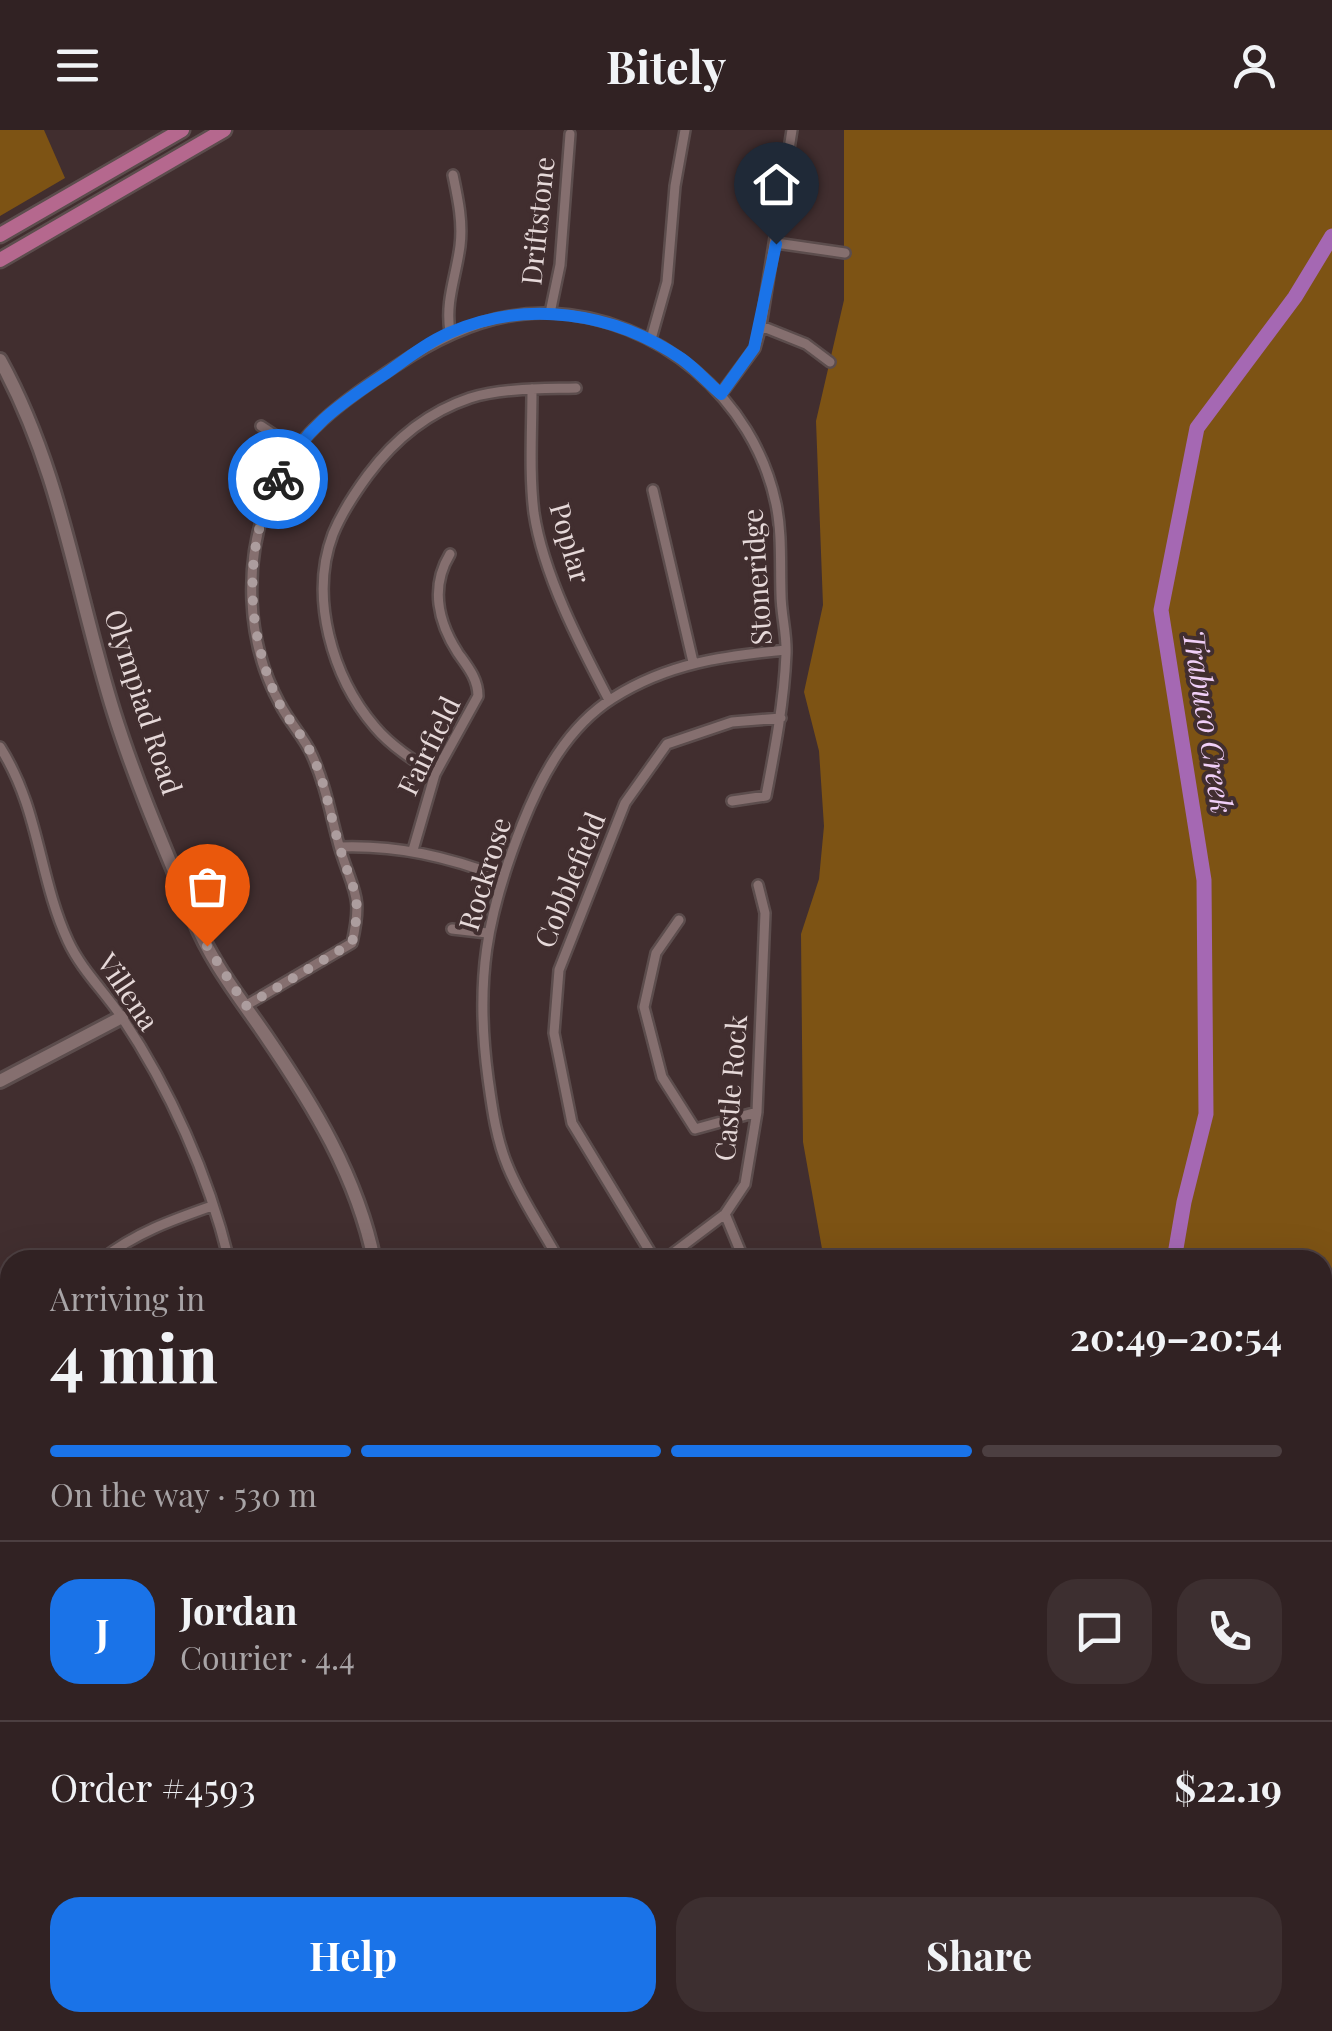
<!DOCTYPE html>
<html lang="en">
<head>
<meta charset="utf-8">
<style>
	:root { --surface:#312223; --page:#3d2f30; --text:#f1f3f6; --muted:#a8a4a6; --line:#4c3f41; --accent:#1a73e8 }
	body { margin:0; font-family:"Playfair Display",serif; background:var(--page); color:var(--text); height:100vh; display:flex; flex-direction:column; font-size:38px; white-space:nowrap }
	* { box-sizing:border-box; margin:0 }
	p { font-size:32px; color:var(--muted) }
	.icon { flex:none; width:55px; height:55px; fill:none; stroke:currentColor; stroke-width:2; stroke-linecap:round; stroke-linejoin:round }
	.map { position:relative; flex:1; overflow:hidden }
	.drawer { position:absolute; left:0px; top:1120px; width:1332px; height:782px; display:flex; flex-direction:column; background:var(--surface); border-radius:30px 30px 0 0; box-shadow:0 10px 40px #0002,0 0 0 2px var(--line) }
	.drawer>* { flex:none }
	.pin { position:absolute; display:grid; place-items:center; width:85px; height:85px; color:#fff; margin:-102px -42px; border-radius:50% 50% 50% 0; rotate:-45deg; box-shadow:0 0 10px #0007 }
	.pin .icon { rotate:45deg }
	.courier { position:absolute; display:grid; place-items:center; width:100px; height:100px; margin:-50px; border:8px solid #1a73e8; border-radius:50%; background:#fff; color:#222; box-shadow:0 2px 12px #0007 }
	.head em { font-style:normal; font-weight:700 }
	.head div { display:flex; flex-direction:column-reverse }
	.head { display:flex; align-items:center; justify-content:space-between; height:170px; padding:0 50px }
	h1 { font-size:65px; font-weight:700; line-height:75px }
	.bar { display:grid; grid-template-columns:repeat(4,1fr); gap:15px 10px; align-content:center; height:120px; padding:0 50px }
	.bar i { height:12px; border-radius:8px; background:var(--line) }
	.bar .current { background:var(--accent) }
	.bar p { grid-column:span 4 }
	.line { display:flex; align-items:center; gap:25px; padding:0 50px; border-top:2px solid var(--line) }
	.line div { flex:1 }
	.round { display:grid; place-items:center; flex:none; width:105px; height:105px; border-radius:30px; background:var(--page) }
	.action { display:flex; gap:20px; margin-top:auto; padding:20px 50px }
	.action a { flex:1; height:115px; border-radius:30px; background:var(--accent); color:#fff; font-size:40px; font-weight:700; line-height:115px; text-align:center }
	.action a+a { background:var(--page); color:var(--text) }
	header { display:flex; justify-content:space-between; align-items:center; height:130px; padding:0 50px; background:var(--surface); font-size:45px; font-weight:700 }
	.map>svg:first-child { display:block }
	.green { fill:#7d5314 }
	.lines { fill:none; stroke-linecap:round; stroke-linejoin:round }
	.river { stroke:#a568b3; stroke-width:15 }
	.street-casing { stroke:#5c4d4d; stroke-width:14 }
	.secondary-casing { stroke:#5c4d4d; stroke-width:18 }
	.primary-casing { stroke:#5c4d4d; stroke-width:19 }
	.street { stroke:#856f6f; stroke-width:9 }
	.secondary { stroke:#856f6f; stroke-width:12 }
	.primary { stroke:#b5688e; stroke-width:14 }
	.done { stroke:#ac9d9e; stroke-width:10; stroke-dasharray:0 18 }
	.route { stroke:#1a73e8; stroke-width:12 }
	.labels { text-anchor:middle; stroke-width:8; stroke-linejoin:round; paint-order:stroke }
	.street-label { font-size:28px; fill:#e6d9d9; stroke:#412e2f }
	.water-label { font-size:30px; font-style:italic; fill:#f0cff7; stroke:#412e2f }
</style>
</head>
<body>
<header><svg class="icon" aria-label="menu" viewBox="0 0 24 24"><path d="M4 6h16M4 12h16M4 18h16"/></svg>Bitely<svg class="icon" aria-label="person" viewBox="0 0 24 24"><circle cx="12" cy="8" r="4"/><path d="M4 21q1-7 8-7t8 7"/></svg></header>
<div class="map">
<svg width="1332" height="1901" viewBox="0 0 1332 1901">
	<rect width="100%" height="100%" fill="#412e2f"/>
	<path class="green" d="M 0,0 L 44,0 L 65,48 L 0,86 Z
		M 844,0 L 1332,0 L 1332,1901 L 734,1901 L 752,1892 L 1322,1892 L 1322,1130 L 824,1130 L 803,1012 L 801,804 L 819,749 L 824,696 L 819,621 L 804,562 L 823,475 L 816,291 L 844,170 Z
		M 360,1893 L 560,1892 L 561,1901 L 360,1901 Z"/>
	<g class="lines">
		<path class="river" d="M 1174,1130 L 1184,1072 L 1206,984 L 1204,750 L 1161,480 L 1197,298 L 1295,167 L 1332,106
			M 1047,1901 L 1047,1892"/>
		<g class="street-casing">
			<path id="street" d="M 776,113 L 845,123
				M 550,183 L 560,135 L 570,4
				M 761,196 L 806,214 L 830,232
				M 450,202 C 445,171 456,147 460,116 C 463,92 458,69 453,45
				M 651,209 L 667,152 L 675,56 L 685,0
				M 532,259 C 532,300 529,343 534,383 C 543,444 580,515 609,570
				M 721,264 L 755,218 L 761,196 L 792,0
				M 261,296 L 294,318
				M 653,360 L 693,532
				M 0,617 C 40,680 38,746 68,811 C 81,839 103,860 121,886 C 170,959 208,1044 229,1130
				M 435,644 C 413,630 391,616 375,597 C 332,547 309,467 333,404 C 342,382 354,364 368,345 C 394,310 428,282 470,268 C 503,258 541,259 576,258
				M 340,717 C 398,715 448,727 501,747
				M 413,720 L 435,644 L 478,566 C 478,549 468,537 458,523 C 438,492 430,457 450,424
				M 679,790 L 656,823 L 644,877 L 662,947 L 695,999 L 757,982
				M 452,799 L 487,803
				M 245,876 L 352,813 C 363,765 354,764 340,719 C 331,687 326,656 312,625 C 304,607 289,592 280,574 C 245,510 243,429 271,362 C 295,303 345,270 396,236 C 442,205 494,181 550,183 C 657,187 754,268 776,374 C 782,403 780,434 781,464 C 781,484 787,504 786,524 C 784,572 775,619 766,666 L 732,671
				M 725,1084 L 744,1130
				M 101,1130 C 135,1103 172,1090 212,1076
				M 559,1130 C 542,1099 521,1069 508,1037 C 496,1009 492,977 488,948 C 475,851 486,786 522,695 C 541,647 567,597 613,568 C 668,533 724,526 786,520
				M 655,1130 L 572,993 L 554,903 L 559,840 L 625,673 L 667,614 L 732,592 L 781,588
				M 664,1130 L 725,1084 L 745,1054 L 757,982 L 765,783 L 758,755
				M 0,1199 L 10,1194
				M 0,1395 L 10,1393
				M 0,1627 L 10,1628
				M 0,1841 L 10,1843
				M 602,1901 L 605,1892"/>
		</g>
		<g class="secondary-casing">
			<path id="secondary" d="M 0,230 C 62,343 76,462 114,583 C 136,653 166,722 194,789 C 211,832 240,868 266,906 C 313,975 357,1046 374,1130
				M 0,951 L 122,887
				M 343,1901 L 344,1892"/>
		</g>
		<g class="primary-casing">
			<path id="primary" d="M 0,105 L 182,0
				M 0,130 L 224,0"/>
		</g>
		<use href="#street" class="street"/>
		<use href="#secondary" class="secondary"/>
		<use href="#primary" class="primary"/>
	</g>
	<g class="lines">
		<path class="done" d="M 207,816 L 246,876 L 352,813 C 363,763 353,763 340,718 C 330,686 326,653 311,623 C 302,604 287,589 278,571 C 246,502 242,417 278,349"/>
		<path class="route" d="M 278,349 C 304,299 338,275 385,244 C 405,230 426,213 449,203 C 526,169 614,182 682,229 C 696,239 708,253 721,264 L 754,218 L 776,114"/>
	</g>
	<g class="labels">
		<g class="street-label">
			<text transform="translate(538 91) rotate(-84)" y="10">Driftstone</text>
			<text transform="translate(570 413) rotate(74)" y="10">Poplar</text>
			<text transform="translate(757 447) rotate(-94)" y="10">Stoneridge</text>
			<text transform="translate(143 572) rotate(72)" y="10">Olympiad Road</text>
			<text transform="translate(429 616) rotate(-64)" y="10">Fairfield</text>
			<text transform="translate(485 744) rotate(-73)" y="10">Rockrose</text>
			<text transform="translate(570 750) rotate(-68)" y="10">Cobblefield</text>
			<text transform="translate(128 862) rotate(56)" y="10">Villena</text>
			<text transform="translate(731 958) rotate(-85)" y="10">Castle Rock</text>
		</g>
		<g class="water-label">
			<text transform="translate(1207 592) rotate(81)" y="10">Trabuco Creek</text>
		</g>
	</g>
</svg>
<div class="pin" style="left:207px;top:816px;background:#ea580c"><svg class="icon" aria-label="bag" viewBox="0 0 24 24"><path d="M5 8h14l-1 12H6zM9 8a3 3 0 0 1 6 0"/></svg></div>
<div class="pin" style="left:776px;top:114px;background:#1f2937"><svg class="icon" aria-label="home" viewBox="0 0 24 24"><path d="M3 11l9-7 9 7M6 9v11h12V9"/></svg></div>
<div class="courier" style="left:278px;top:349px"><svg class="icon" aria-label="bike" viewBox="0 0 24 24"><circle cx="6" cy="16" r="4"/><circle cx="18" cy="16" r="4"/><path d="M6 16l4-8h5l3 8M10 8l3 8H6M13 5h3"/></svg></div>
<section class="drawer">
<div class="head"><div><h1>4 min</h1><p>Arriving in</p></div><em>20:49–20:54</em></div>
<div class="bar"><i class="current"></i><i class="current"></i><i class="current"></i><i></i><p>On the way · 530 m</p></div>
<div class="line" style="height:180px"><b class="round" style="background:var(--accent);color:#fff">J</b><div><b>Jordan</b><p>Courier · 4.4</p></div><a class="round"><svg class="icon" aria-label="chat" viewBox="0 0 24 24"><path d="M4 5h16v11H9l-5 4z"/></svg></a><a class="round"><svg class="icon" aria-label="phone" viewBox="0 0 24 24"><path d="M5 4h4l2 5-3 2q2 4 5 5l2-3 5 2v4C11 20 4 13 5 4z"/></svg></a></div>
<div class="line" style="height:130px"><div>Order #4593</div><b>$22.19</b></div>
<div class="action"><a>Help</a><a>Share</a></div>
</section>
</div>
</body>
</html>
